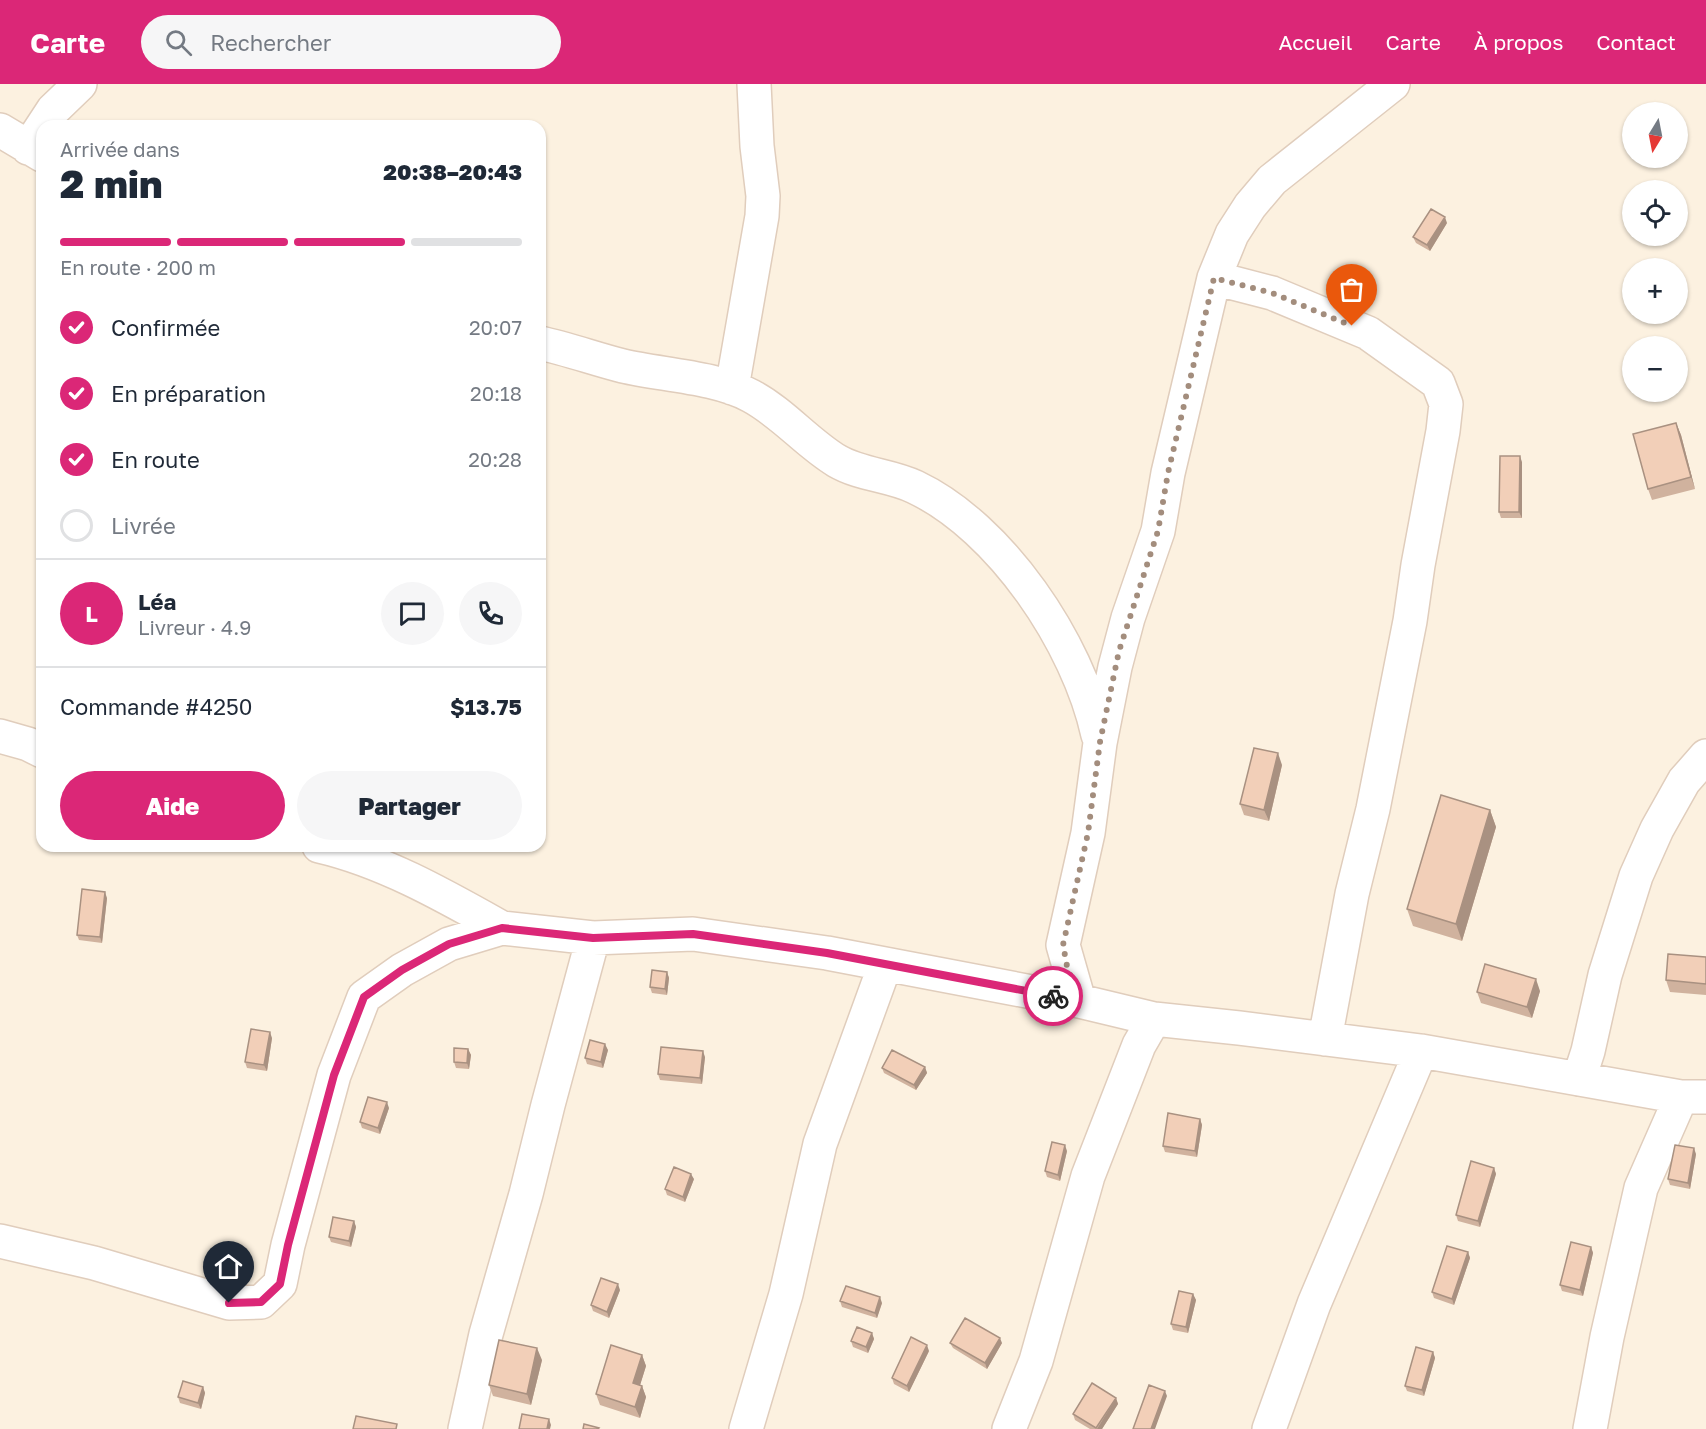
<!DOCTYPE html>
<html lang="fr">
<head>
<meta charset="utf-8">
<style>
	:root { --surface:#fff; --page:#f6f6f7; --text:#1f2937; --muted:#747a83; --line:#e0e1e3; --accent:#db2777 }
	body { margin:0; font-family:"Golos Text",sans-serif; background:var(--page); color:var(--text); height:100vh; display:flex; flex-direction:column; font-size:22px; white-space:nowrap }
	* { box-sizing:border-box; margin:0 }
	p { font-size:20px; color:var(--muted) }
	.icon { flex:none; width:33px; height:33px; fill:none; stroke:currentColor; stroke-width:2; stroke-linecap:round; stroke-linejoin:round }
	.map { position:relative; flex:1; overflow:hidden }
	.drawer { position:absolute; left:36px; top:36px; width:510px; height:732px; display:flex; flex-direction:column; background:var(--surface); border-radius:18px; box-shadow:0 2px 4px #0004 }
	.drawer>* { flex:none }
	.needle { width:39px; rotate:190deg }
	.tools { position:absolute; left:1622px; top:18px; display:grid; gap:12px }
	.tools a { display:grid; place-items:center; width:66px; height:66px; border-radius:50%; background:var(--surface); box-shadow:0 2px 4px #0004; font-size:30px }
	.pin { position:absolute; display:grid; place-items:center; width:51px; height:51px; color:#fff; margin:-62px -26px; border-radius:50% 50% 50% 0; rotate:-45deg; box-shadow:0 0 6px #0007 }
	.pin .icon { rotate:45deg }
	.courier { position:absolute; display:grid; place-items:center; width:60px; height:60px; margin:-30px; border:4px solid #db2777; border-radius:50%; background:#fff; color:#222; box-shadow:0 2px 8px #0007 }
	.overview em { font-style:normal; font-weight:800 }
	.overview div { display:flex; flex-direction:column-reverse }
	.overview { display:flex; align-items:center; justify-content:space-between; height:102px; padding:0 24px }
	h1 { font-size:39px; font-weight:800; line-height:45px }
	.bar { display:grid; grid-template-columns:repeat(4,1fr); gap:9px 6px; align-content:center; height:72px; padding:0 24px }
	.bar i { height:8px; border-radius:4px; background:var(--line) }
	.bar .current { background:var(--accent) }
	.bar p { grid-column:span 4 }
	.line { display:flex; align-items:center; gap:15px; padding:0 24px; border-top:2px solid var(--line) }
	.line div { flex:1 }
	.round { display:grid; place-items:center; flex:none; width:63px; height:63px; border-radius:32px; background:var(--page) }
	ol { padding:0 24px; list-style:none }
	li { display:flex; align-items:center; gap:18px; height:66px }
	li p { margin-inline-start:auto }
	li .icon { padding:6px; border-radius:50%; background:var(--accent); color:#fff; stroke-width:4 }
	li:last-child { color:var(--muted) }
	li i { width:33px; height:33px; border:3px solid var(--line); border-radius:50% }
	.cta { display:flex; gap:12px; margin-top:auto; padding:12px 24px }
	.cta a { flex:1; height:69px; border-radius:36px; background:var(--accent); color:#fff; font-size:24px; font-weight:800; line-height:69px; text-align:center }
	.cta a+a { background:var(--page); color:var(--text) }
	header { display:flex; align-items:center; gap:36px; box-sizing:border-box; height:84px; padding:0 30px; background:var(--accent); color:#fff }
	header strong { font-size:28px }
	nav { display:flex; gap:33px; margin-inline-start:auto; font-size:21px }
	.search { width:420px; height:54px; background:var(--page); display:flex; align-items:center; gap:15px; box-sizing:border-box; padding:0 21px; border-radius:33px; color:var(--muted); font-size:22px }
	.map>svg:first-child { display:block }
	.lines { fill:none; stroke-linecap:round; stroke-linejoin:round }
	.minor-casing { stroke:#e0cdbc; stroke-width:36 }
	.minor { stroke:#fff; stroke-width:33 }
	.wall { fill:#d0b29e }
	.shaded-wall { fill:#a99181 }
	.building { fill:#f2cfb8; stroke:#a99181; stroke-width:1.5 }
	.done { stroke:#a38d7d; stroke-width:6; stroke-dasharray:0 10.8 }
	.route { stroke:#db2777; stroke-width:8 }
</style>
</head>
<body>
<header>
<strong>Carte</strong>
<div class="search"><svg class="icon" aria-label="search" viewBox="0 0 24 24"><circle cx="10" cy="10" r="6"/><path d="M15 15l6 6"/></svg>Rechercher</div>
<nav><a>Accueil</a><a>Carte</a><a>À propos</a><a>Contact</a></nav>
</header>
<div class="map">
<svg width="1706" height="1345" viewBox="0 0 1706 1345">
	<rect width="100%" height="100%" fill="#fcf1e0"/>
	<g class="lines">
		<g class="minor-casing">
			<path id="minor" d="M 0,46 L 42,71
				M 28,64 L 53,26 L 80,0
				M 1214,194 L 1272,209 L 1368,249 L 1438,299 L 1446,320 L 1443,347 L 1418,481 L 1410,537 L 1373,725 L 1352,810 L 1325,955
				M 540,259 C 568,265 595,275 623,282 C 662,291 716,293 751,312 C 783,329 807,359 837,377 C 861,391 890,391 915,403 C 1001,444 1078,559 1098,651
				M 732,304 L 762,132 L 763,112 L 757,62 L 754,0
				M 0,652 L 28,660 L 42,667
				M 319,762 C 384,777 445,812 502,844
				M 1079,917 L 1063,861 L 1088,749 L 1100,659 L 1115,583 L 1128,534 L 1158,447 L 1168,389 L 1214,194 L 1232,150 L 1250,122 L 1272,96 L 1393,0
				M 1579,995 L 1588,967 L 1605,891 L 1636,792 L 1657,745 L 1684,697 L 1706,672
				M 0,1157 L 94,1179 L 229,1219 L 261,1218 L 280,1200 L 288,1161 L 334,991 L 364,913 L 402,886 L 449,860 L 502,844 L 593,854 L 693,850 L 827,869 L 1079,917 L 1154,935 L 1239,944 L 1421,967 L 1681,1013 L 1706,1013
				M 465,1345 L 486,1250 L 526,1110 L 548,1021 L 593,854
				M 746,1345 L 786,1210 L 820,1060 L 885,881
				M 1009,1345 L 1036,1277 L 1088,1092 L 1139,961 L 1154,935
				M 1269,1345 L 1314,1220 L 1421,967
				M 1590,1345 L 1607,1253 L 1641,1104 L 1681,1013"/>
		</g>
		<use href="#minor" class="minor"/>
	</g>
	<path class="wall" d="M 1447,139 L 1430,167 L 1416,159 L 1413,153 Z
		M 1676,339 L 1681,351 L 1695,405 L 1652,416 L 1648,405 Z
		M 1522,378 L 1522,434 L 1501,434 L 1499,428 Z
		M 1282,681 L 1269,737 L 1244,731 L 1240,720 Z
		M 1490,726 L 1496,743 L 1462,857 L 1413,842 L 1407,825 Z
		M 107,814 L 102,859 L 79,856 L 77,851 Z
		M 1706,873 L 1706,911 L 1670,908 L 1666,896 Z
		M 667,888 L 669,894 L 667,911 L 652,909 L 650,903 Z
		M 1540,907 L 1532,934 L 1481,919 L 1477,908 Z
		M 272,954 L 267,987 L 247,984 L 245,978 Z
		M 468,965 L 471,971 L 469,985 L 456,984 L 454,978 Z
		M 608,966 L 603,984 L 587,980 L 585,974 Z
		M 705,973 L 702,1000 L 660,996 L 658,990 Z
		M 925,983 L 927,989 L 916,1006 L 884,989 L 882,984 Z
		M 389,1024 L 380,1050 L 362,1044 L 360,1038 Z
		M 1200,1035 L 1202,1041 L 1197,1073 L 1165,1068 L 1163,1062 Z
		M 1067,1067 L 1060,1097 L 1047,1093 L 1045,1087 Z
		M 1696,1070 L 1690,1105 L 1670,1101 L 1668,1095 Z
		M 1494,1084 L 1496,1090 L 1480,1143 L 1458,1137 L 1456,1131 Z
		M 694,1095 L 685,1118 L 667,1111 L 665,1105 Z
		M 354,1137 L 356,1143 L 351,1163 L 331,1158 L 329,1153 Z
		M 1591,1163 L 1593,1169 L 1583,1212 L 1562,1207 L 1560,1201 Z
		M 1468,1168 L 1470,1174 L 1454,1221 L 1434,1214 L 1432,1208 Z
		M 620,1206 L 609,1234 L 593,1227 L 591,1221 Z
		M 1193,1210 L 1196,1216 L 1188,1249 L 1173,1246 L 1171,1240 Z
		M 840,1217 L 882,1219 L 877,1234 L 842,1223 Z
		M 872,1249 L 874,1255 L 868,1269 L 853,1263 L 851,1257 Z
		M 950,1259 L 1002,1259 L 987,1285 L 953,1264 Z
		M 929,1267 L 909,1308 L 894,1300 L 892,1294 Z
		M 1433,1268 L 1435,1274 L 1424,1312 L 1407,1307 L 1405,1302 Z
		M 642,1271 L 646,1282 L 640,1301 L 642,1302 L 646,1313 L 640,1334 L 600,1321 L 596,1310 Z
		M 542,1276 L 531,1321 L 493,1312 L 489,1301 Z
		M 203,1303 L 205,1309 L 201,1325 L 180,1319 L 178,1313 Z
		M 1116,1314 L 1118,1320 L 1102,1345 L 1090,1345 L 1075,1336 L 1073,1330 Z"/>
	<path class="shaded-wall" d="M 1445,133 L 1447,139 L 1430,167 L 1427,161 Z
		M 1676,339 L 1681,351 L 1695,405 L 1691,393 Z
		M 1520,372 L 1522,378 L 1522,434 L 1519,428 Z
		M 1278,669 L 1282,681 L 1269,737 L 1264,726 Z
		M 1490,726 L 1496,743 L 1462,857 L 1456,840 Z
		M 105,808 L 107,814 L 102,859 L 100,853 Z
		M 667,888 L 669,894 L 667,911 L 665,905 Z
		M 1536,895 L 1540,907 L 1532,934 L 1527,923 Z
		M 270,948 L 272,954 L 267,987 L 264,981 Z
		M 605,960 L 608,966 L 603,984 L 601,978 Z
		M 468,965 L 471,971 L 469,985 L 467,979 Z
		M 703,967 L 705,973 L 702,1000 L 700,994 Z
		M 925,983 L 927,989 L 916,1006 L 914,1001 Z
		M 387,1018 L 389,1024 L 380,1050 L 378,1044 Z
		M 1200,1035 L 1202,1041 L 1197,1073 L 1195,1067 Z
		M 1065,1061 L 1067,1067 L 1060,1097 L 1058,1091 Z
		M 1694,1064 L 1696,1070 L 1690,1105 L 1688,1099 Z
		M 1494,1084 L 1496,1090 L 1480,1143 L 1478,1137 Z
		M 691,1090 L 694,1095 L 685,1118 L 683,1113 Z
		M 354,1137 L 356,1143 L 351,1163 L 349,1157 Z
		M 1591,1163 L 1593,1169 L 1583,1212 L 1580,1206 Z
		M 1468,1168 L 1470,1174 L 1454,1221 L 1452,1215 Z
		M 618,1200 L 620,1206 L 609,1234 L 607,1228 Z
		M 1193,1210 L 1196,1216 L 1188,1249 L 1186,1243 Z
		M 880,1213 L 882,1219 L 877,1234 L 875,1229 Z
		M 872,1249 L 874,1255 L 868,1269 L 866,1263 Z
		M 1000,1254 L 1002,1259 L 987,1285 L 985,1279 Z
		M 927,1261 L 929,1267 L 909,1308 L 907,1302 Z
		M 537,1264 L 542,1276 L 531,1321 L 527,1310 Z
		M 1433,1268 L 1435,1274 L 1424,1312 L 1422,1306 Z
		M 642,1271 L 646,1282 L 637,1311 L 633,1299 Z
		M 642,1302 L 646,1313 L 640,1334 L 635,1323 Z
		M 203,1303 L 205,1309 L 201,1325 L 198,1319 Z
		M 1165,1307 L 1167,1312 L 1155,1345 L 1151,1345 Z
		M 1116,1314 L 1118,1320 L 1102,1345 L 1097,1345 Z
		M 549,1335 L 551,1341 L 550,1345 L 547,1345 Z"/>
	<path class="building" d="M 1431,125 L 1445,133 L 1427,161 L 1413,153 Z
		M 1676,339 L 1691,393 L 1648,405 L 1633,350 Z
		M 1500,372 L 1520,372 L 1519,428 L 1499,428 Z
		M 1254,664 L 1278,669 L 1264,726 L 1240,720 Z
		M 1441,711 L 1490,726 L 1456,840 L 1407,825 Z
		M 82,805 L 105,808 L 100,853 L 77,851 Z
		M 1668,870 L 1706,873 L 1706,900 L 1666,896 Z
		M 1485,880 L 1536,895 L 1527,923 L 1477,908 Z
		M 652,886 L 667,888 L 665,905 L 650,903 Z
		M 251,945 L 270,948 L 264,981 L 245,978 Z
		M 590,956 L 605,960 L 601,978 L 585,974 Z
		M 661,963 L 703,967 L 700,994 L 658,990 Z
		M 454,964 L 468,965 L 467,979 L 454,978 Z
		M 892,966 L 925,983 L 914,1001 L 882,984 Z
		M 368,1013 L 387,1018 L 378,1044 L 360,1038 Z
		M 1168,1029 L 1200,1035 L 1195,1067 L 1163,1062 Z
		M 1052,1058 L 1065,1061 L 1058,1091 L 1045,1087 Z
		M 1675,1061 L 1694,1064 L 1688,1099 L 1668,1095 Z
		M 1471,1077 L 1494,1084 L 1478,1137 L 1456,1131 Z
		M 674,1083 L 691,1090 L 683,1113 L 665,1105 Z
		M 333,1133 L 354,1137 L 349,1157 L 329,1153 Z
		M 1571,1158 L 1591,1163 L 1580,1206 L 1560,1201 Z
		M 1447,1162 L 1468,1168 L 1452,1215 L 1432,1208 Z
		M 601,1194 L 618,1200 L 607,1228 L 591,1221 Z
		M 846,1202 L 880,1213 L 875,1229 L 840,1217 Z
		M 1179,1207 L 1193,1210 L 1186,1243 L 1171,1240 Z
		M 965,1234 L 1000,1254 L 985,1279 L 950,1259 Z
		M 857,1243 L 872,1249 L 866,1263 L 851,1257 Z
		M 911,1253 L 927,1261 L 907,1302 L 892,1294 Z
		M 499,1256 L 537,1264 L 527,1310 L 489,1301 Z
		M 611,1261 L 642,1271 L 633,1299 L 642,1302 L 635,1323 L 596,1310 Z
		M 1416,1263 L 1433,1268 L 1422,1306 L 1405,1302 Z
		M 183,1297 L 203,1303 L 198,1319 L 178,1313 Z
		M 1092,1299 L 1116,1314 L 1096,1344 L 1073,1330 Z
		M 1149,1301 L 1165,1307 L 1151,1345 L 1133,1345 Z
		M 522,1330 L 549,1335 L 547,1345 L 519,1345 Z
		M 356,1332 L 397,1340 L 396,1345 L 353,1345 Z
		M 584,1340 L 599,1344 L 598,1345 L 583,1345 Z"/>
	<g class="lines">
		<path class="done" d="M 1053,912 L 1079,917 L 1067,882 L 1063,861 L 1088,749 L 1100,658 L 1119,567 L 1158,447 L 1168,389 L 1214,194 L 1272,209 L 1352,242"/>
		<path class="route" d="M 229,1219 L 261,1218 L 280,1200 L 288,1161 L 334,991 L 364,913 L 402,886 L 449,860 L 502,844 L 593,854 L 693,850 L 827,869 L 1053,912"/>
	</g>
</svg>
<div class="tools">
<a><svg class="needle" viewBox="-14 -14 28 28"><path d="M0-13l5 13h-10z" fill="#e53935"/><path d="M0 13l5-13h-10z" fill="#747a83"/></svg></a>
<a><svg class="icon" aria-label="locate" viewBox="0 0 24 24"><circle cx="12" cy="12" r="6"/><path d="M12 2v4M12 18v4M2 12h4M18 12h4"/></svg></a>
<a>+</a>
<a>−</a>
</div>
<div class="pin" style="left:1352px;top:242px;background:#ea580c"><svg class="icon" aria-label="bag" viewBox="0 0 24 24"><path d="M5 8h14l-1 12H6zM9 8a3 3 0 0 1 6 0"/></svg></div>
<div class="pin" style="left:229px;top:1219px;background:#1f2937"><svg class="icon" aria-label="home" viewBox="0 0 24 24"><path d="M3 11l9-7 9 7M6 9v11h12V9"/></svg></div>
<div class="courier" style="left:1053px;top:912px"><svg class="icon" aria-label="bike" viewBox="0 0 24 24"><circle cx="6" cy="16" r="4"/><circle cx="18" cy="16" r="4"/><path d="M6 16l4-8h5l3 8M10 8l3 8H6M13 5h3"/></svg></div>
<section class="drawer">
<div class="overview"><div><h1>2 min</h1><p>Arrivée dans</p></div><em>20:38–20:43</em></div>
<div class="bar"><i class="current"></i><i class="current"></i><i class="current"></i><i></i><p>En route · 200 m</p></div>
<ol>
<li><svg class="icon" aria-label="check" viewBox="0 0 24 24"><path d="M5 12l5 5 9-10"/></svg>Confirmée<p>20:07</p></li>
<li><svg class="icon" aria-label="check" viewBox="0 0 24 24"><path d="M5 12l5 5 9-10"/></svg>En préparation<p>20:18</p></li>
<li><svg class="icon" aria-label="check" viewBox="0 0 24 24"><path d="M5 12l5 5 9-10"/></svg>En route<p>20:28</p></li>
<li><i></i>Livrée</li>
</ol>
<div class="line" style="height:108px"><b class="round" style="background:var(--accent);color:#fff">L</b><div><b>Léa</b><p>Livreur · 4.9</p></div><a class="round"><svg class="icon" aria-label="chat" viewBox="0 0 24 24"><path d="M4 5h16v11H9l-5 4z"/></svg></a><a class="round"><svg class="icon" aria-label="phone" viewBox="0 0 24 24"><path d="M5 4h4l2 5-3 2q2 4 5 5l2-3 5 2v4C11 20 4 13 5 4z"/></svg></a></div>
<div class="line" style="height:78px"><div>Commande #4250</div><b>$13.75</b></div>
<div class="cta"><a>Aide</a><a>Partager</a></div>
</section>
</div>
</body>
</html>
